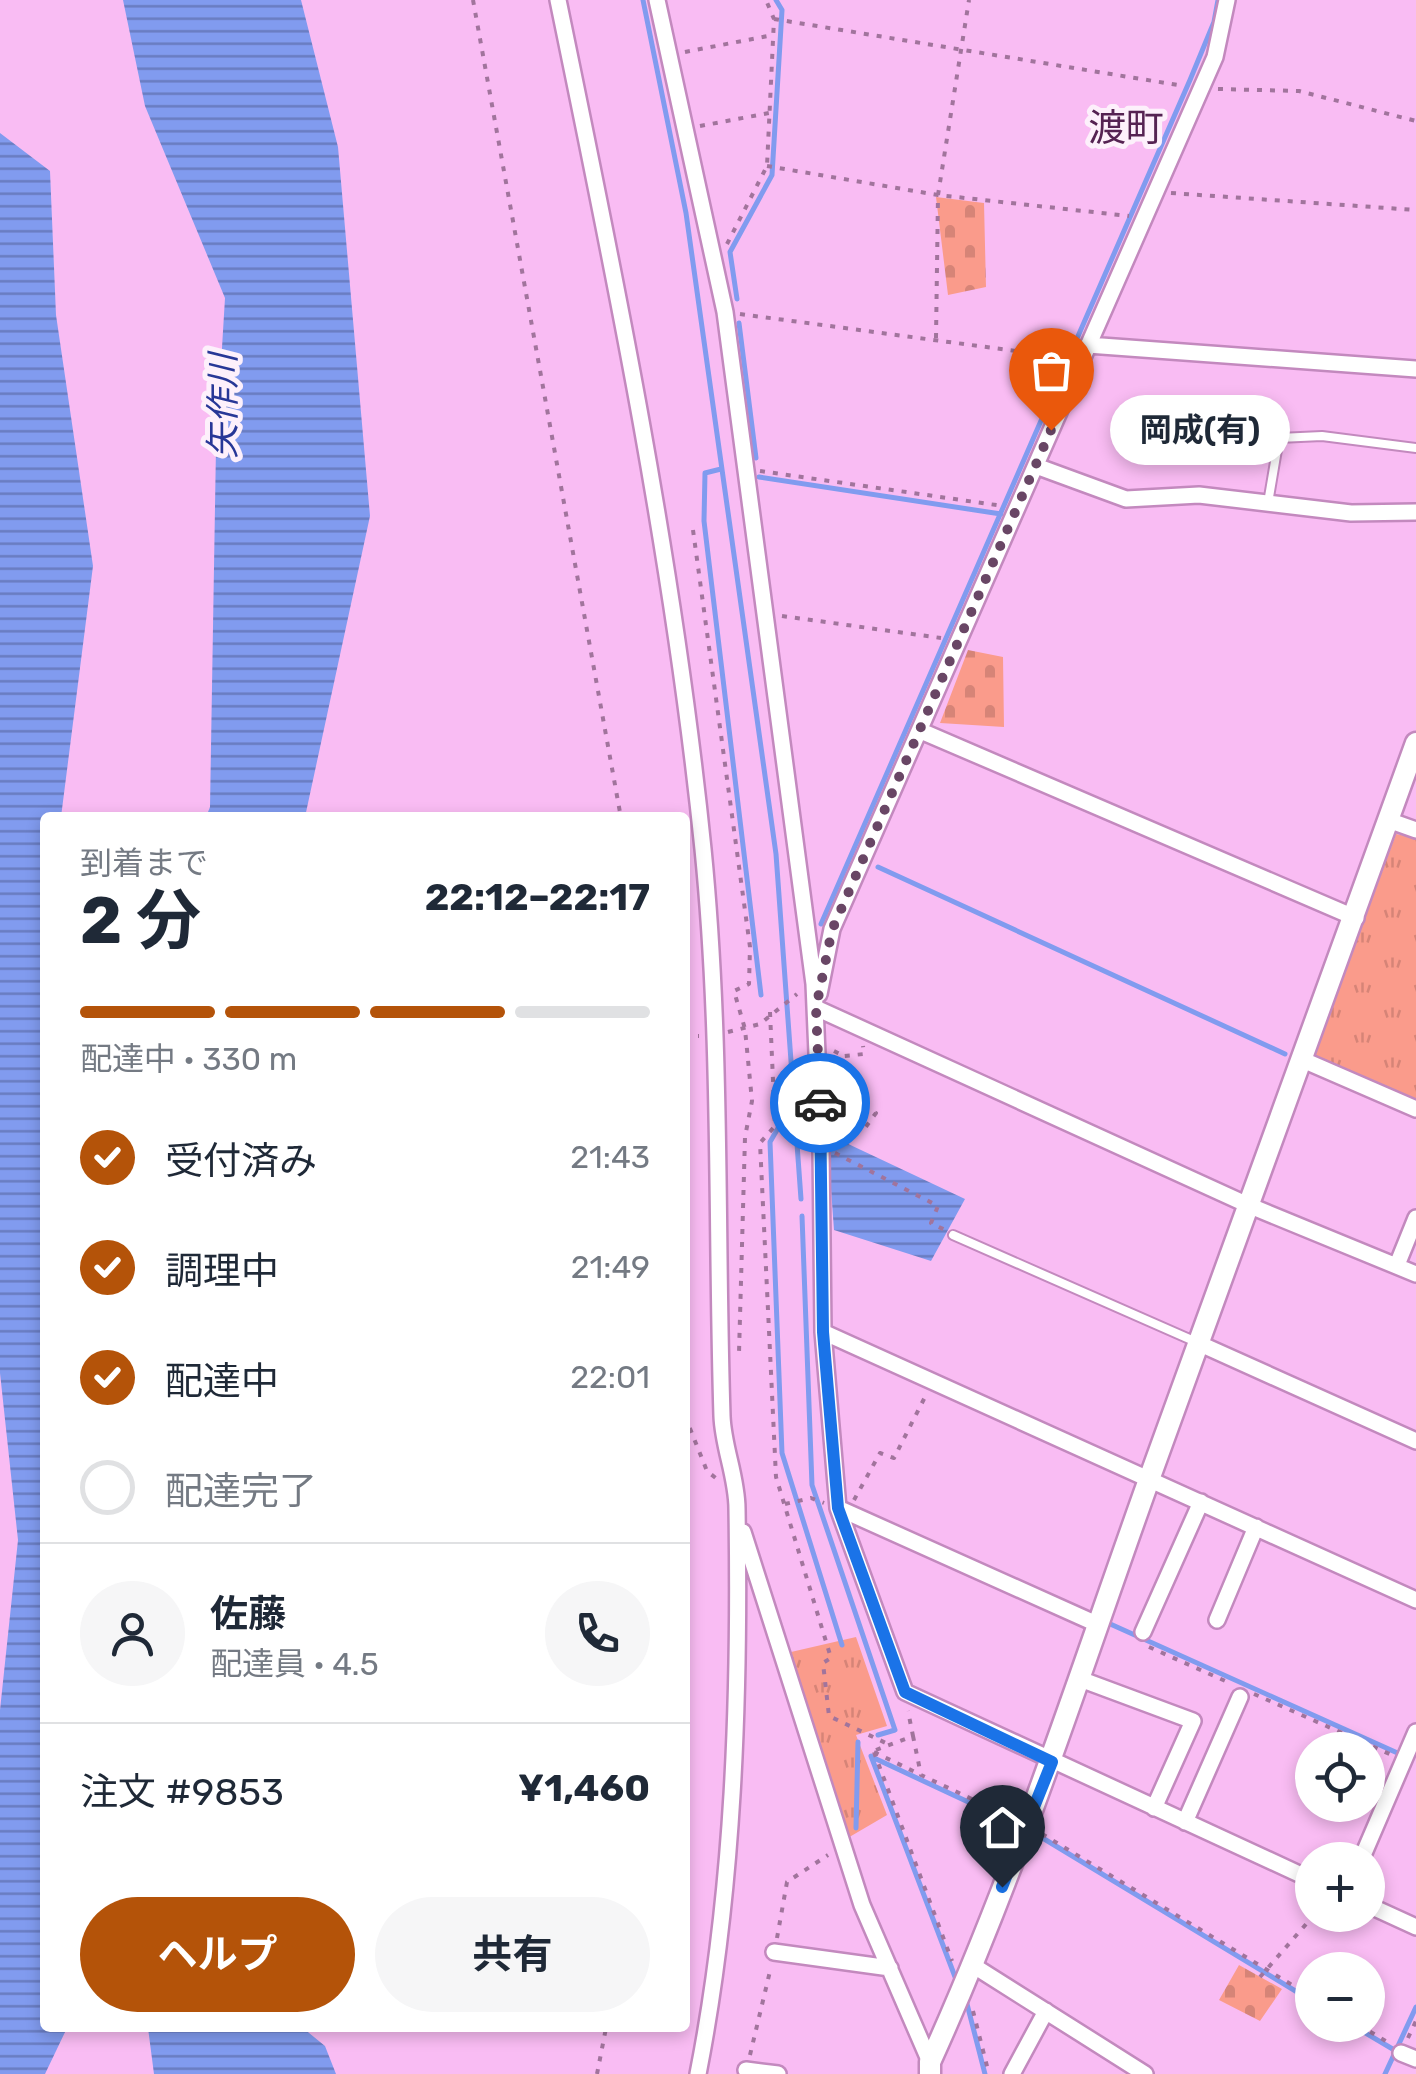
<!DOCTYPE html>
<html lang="ja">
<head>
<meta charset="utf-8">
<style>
	:root { --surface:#fff; --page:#f6f6f7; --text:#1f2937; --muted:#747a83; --line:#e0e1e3; --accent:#b45309 }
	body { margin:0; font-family:Rubik,"Noto Sans JP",sans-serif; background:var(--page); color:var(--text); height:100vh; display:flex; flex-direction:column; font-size:38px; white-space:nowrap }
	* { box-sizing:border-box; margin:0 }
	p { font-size:32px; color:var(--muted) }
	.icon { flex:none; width:55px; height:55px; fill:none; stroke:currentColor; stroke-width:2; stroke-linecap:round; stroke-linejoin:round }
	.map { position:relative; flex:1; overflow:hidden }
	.panel { position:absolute; left:40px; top:812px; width:650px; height:1220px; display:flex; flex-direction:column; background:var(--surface); border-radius:10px; box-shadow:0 5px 15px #0003 }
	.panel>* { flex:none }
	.buttons { position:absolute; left:1295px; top:1732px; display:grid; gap:20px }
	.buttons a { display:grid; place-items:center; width:90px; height:90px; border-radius:50%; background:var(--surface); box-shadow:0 5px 15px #0003; font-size:50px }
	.pin { position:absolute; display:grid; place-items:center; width:85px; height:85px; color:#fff; margin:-102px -42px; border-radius:50% 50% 50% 0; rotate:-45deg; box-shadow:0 0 10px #0007 }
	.pin .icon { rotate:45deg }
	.courier { position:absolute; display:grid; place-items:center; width:100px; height:100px; margin:-50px; border:8px solid #1a73e8; border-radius:50%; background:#fff; color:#222; box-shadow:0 2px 12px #0007 }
	.bubble { position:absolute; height:70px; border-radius:35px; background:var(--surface); box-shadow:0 5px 15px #0003; font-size:32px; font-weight:700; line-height:70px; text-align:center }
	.overview em { font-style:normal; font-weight:700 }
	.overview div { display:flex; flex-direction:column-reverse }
	.overview { display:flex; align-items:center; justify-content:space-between; height:170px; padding:0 40px }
	h1 { font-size:65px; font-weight:700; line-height:75px }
	.bar { display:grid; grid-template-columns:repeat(4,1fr); gap:15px 10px; align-content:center; height:120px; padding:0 40px }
	.bar i { height:12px; border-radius:8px; background:var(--line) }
	.bar .active { background:var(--accent) }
	.bar p { grid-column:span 4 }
	.line { display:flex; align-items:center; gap:25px; padding:0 40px; border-top:2px solid var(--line) }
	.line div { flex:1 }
	.round { display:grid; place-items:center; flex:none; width:105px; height:105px; border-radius:52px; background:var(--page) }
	ol { padding:0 40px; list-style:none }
	li { display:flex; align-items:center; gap:30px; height:110px }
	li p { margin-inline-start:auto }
	li .icon { padding:10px; border-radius:50%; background:var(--accent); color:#fff; stroke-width:4 }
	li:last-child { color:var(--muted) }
	li i { width:55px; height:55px; border:5px solid var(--line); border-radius:50% }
	.button { display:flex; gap:20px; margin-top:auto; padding:20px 40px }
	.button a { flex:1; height:115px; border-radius:60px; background:var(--accent); color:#fff; font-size:40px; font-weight:700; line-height:115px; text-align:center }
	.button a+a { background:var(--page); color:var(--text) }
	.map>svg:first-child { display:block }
	.grass { fill:url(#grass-tufts) }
	.cemetery { fill:url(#cemetery-stones) }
	.water { fill:url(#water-rules) }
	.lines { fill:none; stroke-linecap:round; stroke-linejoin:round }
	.stream { stroke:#819bef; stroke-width:5 }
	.lane-casing { stroke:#c389be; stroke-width:12 }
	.street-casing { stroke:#c389be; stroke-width:20 }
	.secondary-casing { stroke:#c389be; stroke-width:25 }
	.path { stroke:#a1749c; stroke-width:4; stroke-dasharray:5 8; stroke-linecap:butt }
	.lane { stroke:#fff; stroke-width:8 }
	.street { stroke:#fff; stroke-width:15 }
	.secondary { stroke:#fff; stroke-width:20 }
	.done { stroke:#694665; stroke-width:10; stroke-dasharray:0 18 }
	.route { stroke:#1a73e8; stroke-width:12 }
	.labels { text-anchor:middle; stroke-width:10; stroke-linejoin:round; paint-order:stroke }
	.water-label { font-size:35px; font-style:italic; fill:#273797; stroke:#fdf0fb }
	.quarter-label { font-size:38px; fill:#552252; stroke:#fdf0fb }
</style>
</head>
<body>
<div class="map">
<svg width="1416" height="2074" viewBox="0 0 1416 2074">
	<defs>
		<pattern id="grass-tufts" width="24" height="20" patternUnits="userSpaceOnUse" patternTransform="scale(2.5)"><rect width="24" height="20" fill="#fa9b8b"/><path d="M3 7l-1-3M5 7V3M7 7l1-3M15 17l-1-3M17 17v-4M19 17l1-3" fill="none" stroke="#d68477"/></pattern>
		<pattern id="cemetery-stones" width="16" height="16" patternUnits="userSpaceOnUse" patternTransform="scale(2.5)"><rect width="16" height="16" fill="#fa9b8b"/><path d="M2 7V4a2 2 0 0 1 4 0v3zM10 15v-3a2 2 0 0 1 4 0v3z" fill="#d68477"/></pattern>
		<pattern id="water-rules" width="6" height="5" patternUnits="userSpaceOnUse" patternTransform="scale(2.5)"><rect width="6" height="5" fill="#819bef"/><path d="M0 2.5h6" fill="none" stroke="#697cc1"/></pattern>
	</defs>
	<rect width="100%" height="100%" fill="#f9bcf3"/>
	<path class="grass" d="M 1396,834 L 1416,838 L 1416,1100 L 1315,1055 Z
		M 856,1637 L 887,1726 L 856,1735 L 887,1815 L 846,1839 L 793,1684 L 791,1652 Z"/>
	<path class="cemetery" d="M 936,197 L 984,203 L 986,287 L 948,295 Z
		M 968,650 L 1003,657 L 1004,727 L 940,723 Z
		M 1239,1965 L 1282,1989 L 1260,2021 L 1219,2000 Z"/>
	<path class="water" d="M 123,0 L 301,0 L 338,147 L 370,516 L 305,817 L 206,817 L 210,807 L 216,447 L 225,298 L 145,106 Z
		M 0,133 L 50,171 L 56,315 L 93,566 L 61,817 L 45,818 L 45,2028 L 67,2028 L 45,2074 L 0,2074 L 0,1710 L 18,1540 L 0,1373 Z
		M 827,1134 L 965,1199 L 931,1261 L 834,1230 Z
		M 148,2028 L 303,2028 L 325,2046 L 336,2074 L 154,2074 Z"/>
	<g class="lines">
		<path class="stream" d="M 643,0 L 686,213 L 776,854 L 801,1199
			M 737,299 L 730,252 L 772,175 L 782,10 L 776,0
			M 739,323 L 756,458
			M 721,469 L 705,473 L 704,521 L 761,995
			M 759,477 L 1001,514
			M 878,867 L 1285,1054
			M 821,924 L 1190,80 L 1214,22 L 1218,0
			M 783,1073 L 785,1116 L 770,1142 L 782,1453 L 842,1645
			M 802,1216 L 812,1485 L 895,1730 L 878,1735
			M 1108,1623 L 1402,1755
			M 871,1756 L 957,1982
			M 874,1758 L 1022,1827
			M 856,1828 L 858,1742
			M 1031,1831 L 1312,2001
			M 966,2000 L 985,2074
			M 1352,2025 L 1396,2051
			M 1385,2074 L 1416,2007"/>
		<g class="lane-casing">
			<path id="lane" d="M 1268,503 L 1279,438 L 1322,436 L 1416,448
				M 953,1235 L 1194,1341"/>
		</g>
		<g class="street-casing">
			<path id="street" d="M 558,0 C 616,281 674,564 703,849 C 722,1038 716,1226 722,1416 C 723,1447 737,1477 737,1509 C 740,1696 734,1890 698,2074
				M 657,0 L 725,312 L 814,984 L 821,1147 L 823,1332 L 838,1508 L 905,1692 L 1312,1880
				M 1088,345 L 1416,369
				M 1036,466 L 1126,499 L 1199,495 L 1351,513 L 1416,512
				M 921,731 L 1356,918
				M 1388,820 L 1416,830
				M 819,994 L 832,929 L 1215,57 L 1227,0
				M 816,1008 L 1248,1205 L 1416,1274
				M 1303,1060 L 1416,1109
				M 1397,1265 L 1416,1218
				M 823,1332 L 1416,1600
				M 1198,1343 L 1416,1441
				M 838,1508 L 1099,1625
				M 743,1532 L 862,1905 L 930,2062
				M 1217,1620 L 1256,1527
				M 1143,1632 L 1201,1502
				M 1080,1679 L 1193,1721 L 1154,1808
				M 1185,1822 L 1240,1697
				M 1361,1860 L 1416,1732
				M 1368,1905 L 1416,1927
				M 774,1952 L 890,1968
				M 974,1966 L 1145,2074
				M 1401,2053 L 1416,2059
				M 746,2070 L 778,2074
				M 1012,2074 L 1046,2011"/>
		</g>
		<g class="secondary-casing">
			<path id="secondary" d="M 930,2074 L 930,2062 C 1017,1871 1080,1672 1151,1474 C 1238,1230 1329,987 1416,743"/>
		</g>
		<path class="path" d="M 473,0 L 621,818
			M 774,19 L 1184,86
			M 685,52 L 773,35
			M 1218,89 L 1299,91 L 1416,121
			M 700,126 L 769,113
			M 767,166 L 938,195 L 1129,216
			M 1171,193 L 1416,210
			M 727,244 L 767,166 L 774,19 L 766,0
			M 740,314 L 1068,358
			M 936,338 L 938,195 L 969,0
			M 760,471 L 1003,506
			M 693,530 L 750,947 L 749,984 L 734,991 L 745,1029 L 752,1101 L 745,1137 L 739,1353
			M 782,616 L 941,638
			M 770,1012 L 775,1126 L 760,1143 L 776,1477 L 831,1658 L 823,1663 L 829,1716 L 890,1745
			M 728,1032 L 760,1024 L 797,994
			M 685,1036 L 699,1036
			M 834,1051 L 844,1056
			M 834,1063 L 844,1056 L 864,1054 L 863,1046
			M 851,1103 L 876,1113 L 865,1128 L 845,1123 L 837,1114 Z
			M 835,1153 L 938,1206 L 931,1223 L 945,1230
			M 685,1416 L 707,1471 L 717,1479
			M 854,1500 L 880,1453 L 894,1458 L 926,1395
			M 785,1504 L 811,1498 L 824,1503
			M 1149,1647 L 1232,1684
			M 1254,1694 L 1392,1755
			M 913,1736 L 921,1775 L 1012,1818
			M 876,1750 L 913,1736 L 908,1711
			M 874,1752 L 952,1961
			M 874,1752 L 919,1774
			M 1042,1834 L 1312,1997
			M 777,1938 L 787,1882 L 828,1855
			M 1260,1977 L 1314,1915
			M 973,2011 L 989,2074
			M 1359,2025 L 1389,2043
			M 1408,2038 L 1416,2021
			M 750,2055 L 771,1967
			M 597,2074 L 606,2028"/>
		<use href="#lane" class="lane"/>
		<use href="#street" class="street"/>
		<use href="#secondary" class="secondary"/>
	</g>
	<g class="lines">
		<path class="done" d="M 820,1103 L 816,1008 L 832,930 L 1051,430"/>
		<path class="route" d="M 820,1103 L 823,1332 L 838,1508 L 905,1692 L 1052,1762 L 1002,1887"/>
	</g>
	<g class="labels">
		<g class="water-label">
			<text transform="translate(223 406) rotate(-90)" y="12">矢作川</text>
		</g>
		<g class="quarter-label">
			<text x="1126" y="141">渡町</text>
		</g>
	</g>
</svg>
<div class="buttons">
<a><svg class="icon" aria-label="locate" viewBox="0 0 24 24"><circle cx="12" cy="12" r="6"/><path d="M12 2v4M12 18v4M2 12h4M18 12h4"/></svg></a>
<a>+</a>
<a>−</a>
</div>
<div class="pin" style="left:1051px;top:430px;background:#ea580c"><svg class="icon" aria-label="bag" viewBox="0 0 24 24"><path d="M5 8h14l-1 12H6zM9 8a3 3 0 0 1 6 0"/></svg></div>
<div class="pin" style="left:1002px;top:1887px;background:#1f2937"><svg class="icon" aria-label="home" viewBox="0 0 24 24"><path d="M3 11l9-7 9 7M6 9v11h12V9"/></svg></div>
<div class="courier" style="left:820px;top:1103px"><svg class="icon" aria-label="car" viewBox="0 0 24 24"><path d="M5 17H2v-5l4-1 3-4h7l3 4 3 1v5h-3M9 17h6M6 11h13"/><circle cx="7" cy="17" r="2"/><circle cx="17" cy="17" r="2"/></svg></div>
<div class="bubble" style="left:1110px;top:395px;width:180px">岡成(有)</div>
<section class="panel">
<div class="overview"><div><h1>2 分</h1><p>到着まで</p></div><em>22:12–22:17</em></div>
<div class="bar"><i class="active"></i><i class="active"></i><i class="active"></i><i></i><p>配達中 · 330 m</p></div>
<ol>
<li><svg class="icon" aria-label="check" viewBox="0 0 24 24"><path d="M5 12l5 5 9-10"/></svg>受付済み<p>21:43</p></li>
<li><svg class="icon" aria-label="check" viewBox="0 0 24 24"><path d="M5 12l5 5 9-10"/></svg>調理中<p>21:49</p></li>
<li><svg class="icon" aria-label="check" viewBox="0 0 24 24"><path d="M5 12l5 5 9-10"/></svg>配達中<p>22:01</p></li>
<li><i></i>配達完了</li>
</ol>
<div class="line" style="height:180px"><a class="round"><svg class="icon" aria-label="person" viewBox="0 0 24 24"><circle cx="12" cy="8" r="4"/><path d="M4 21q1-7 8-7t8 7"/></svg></a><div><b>佐藤</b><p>配達員 · 4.5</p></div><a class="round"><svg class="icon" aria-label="phone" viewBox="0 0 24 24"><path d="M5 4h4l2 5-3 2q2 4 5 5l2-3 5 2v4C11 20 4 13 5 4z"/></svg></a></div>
<div class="line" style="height:130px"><div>注文 #9853</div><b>¥1,460</b></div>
<div class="button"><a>ヘルプ</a><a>共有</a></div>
</section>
</div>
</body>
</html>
